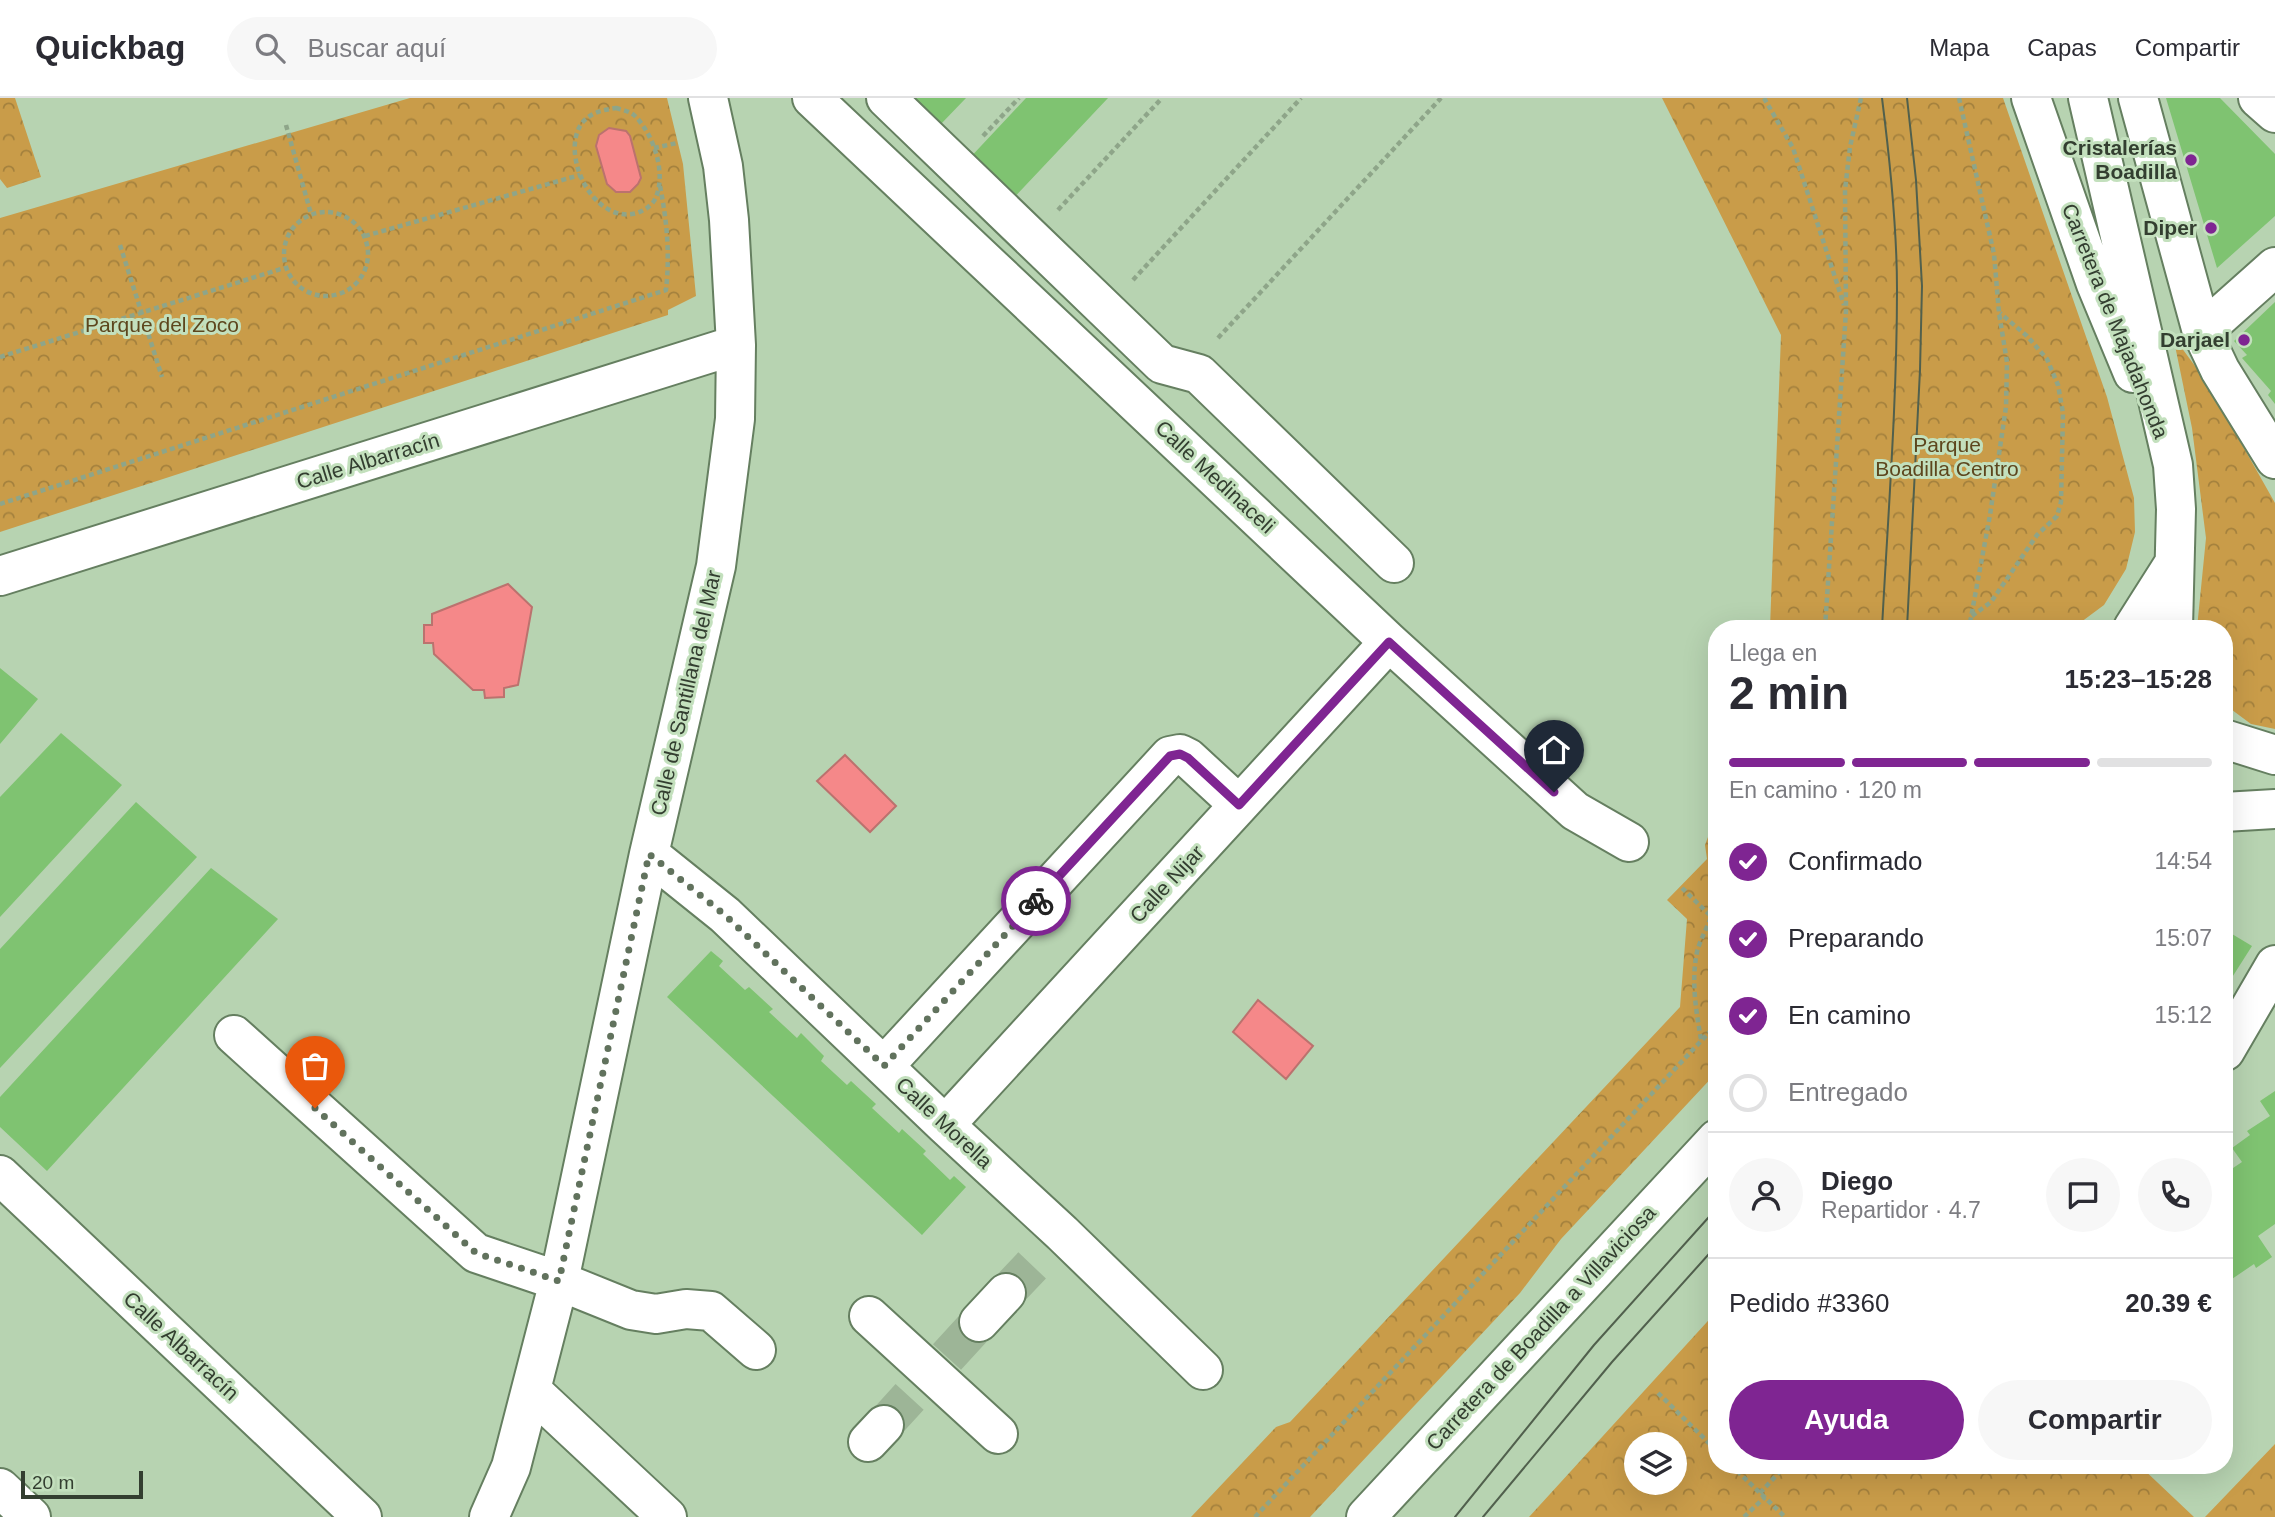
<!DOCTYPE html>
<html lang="es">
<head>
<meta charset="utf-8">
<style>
	:root { --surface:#fff; --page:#f7f7f7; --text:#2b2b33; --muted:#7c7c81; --line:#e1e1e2; --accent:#7f2592 }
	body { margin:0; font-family:Arial,sans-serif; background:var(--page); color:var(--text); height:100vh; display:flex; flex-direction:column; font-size:26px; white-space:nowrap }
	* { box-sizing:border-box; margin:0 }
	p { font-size:23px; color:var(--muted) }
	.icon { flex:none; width:38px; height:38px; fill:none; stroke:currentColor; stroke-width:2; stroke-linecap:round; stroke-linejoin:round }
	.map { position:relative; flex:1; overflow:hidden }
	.details { position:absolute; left:1708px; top:522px; width:525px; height:854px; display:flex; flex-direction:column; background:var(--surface); border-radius:28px; box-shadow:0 7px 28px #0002 }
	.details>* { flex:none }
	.controls { position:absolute; left:1624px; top:1334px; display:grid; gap:14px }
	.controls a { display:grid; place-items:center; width:63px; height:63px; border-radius:50%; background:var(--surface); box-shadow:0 7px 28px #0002; font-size:35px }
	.scale { position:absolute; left:21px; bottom:18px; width:122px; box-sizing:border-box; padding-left:7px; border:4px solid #333e30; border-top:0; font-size:19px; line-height:24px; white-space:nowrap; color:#333e30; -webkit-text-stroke:5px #c3e0bd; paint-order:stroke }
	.pin { position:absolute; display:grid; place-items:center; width:60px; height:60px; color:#fff; margin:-72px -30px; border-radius:50% 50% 50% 0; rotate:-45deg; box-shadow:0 0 7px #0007 }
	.pin .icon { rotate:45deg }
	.courier { position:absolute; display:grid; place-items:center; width:70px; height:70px; margin:-35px; border:5px solid #7f2592; border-radius:50%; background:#fff; color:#222; box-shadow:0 2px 9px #0007 }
	.head em { font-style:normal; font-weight:600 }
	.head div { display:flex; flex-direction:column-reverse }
	.head { display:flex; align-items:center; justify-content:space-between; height:119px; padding:0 21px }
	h1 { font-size:46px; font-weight:600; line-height:52px }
	.bar { display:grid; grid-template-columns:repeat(4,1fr); gap:10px 7px; align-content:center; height:84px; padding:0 21px }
	.bar i { height:9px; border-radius:5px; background:var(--line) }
	.bar .active { background:var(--accent) }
	.bar p { grid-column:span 4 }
	.line { display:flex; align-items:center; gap:18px; padding:0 21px; border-top:2px solid var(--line) }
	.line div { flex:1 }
	.round { display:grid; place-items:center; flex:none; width:74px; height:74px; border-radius:37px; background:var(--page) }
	ol { padding:0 21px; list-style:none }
	li { display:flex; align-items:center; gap:21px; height:77px }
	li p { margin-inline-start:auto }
	li .icon { padding:7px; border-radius:50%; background:var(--accent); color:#fff; stroke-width:4 }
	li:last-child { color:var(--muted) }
	li i { width:38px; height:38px; border:4px solid var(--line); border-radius:50% }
	.primary-button { display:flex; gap:14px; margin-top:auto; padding:14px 21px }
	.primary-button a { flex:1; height:80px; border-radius:42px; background:var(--accent); color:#fff; font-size:28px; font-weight:600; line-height:80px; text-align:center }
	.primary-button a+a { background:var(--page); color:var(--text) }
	header { display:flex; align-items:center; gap:42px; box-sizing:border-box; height:98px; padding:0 35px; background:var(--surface); border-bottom:2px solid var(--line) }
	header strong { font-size:33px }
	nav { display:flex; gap:38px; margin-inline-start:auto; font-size:24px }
	.search { width:490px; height:63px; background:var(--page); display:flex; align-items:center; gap:18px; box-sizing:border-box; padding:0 24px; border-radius:38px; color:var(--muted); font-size:26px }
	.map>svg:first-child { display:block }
	.forest { fill:url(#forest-crowns); fill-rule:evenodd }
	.water { fill:#f58889; stroke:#bb726e; stroke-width:2 }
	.building { fill:#7fc371 }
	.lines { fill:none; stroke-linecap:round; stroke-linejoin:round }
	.minor-tunnel { stroke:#9db597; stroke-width:38; stroke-dasharray:38 19; stroke-linecap:butt }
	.minor-casing { stroke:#657f60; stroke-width:42 }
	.path { stroke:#8ea589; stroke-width:4.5; stroke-dasharray:5 3.5; stroke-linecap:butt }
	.minor { stroke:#fff; stroke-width:38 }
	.tram { stroke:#51604d; stroke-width:2 }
	.done { stroke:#61725d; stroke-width:7; stroke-dasharray:0 12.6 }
	.route { stroke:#7f2592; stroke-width:9 }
	.poi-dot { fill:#7f2592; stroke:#c3e0bd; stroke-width:2.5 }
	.labels { text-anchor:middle; stroke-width:6; stroke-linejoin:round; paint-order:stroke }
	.poi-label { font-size:21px; font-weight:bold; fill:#333e30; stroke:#c3e0bd; text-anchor:end }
	.street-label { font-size:21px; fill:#333e30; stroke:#c3e0bd }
	.park-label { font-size:21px; fill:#5d461d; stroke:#c3e0bd }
</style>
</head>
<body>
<header>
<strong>Quickbag</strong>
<div class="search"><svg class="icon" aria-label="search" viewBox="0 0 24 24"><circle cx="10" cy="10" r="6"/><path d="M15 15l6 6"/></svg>Buscar aquí</div>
<nav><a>Mapa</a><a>Capas</a><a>Compartir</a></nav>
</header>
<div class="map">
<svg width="2275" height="1419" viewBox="0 0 2275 1419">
	<defs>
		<pattern id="forest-crowns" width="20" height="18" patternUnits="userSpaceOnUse" patternTransform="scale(1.75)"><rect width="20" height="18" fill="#c99c49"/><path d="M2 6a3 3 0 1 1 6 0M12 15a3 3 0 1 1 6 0" fill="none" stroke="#a4813d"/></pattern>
	</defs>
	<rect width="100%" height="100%" fill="#b7d3b1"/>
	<path class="forest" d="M 0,0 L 15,0 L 41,79 L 7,90 L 0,81 Z
		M 410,0 L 667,0 L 683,66 L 696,198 L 668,212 L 668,217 L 0,434 L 0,120 Z
		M 1662,0 L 2003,0 L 2107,299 L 2134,400 L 2135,434 L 2126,471 L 2104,507 L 2073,530 L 1770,530 L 1781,237 Z
		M 2173,238 L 2206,283 L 2275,405 L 2275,631 L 2251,626 L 2224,606 L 2224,530 L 2197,530 L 2206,440 L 2192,330 Z
		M 1717,715 L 1717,974 L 1561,1141 L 1520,1195 L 1310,1419 L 1191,1419 L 1276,1329 L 1290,1324 L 1680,909 L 1687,821 L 1667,802 L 1707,761 L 1705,747 Z
		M 1717,1213 L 1717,1367 L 2139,1367 L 2194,1419 L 1529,1419 ZM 1636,1346 L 1675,1346 L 1675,1384 L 1636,1384 Z
		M 2275,1346 L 2275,1419 L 2205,1419 Z"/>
	<path class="water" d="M 609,30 L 626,33 L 630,38 L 641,80 L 638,86 L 630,94 L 616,94 L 607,86 L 596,48 L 599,37 Z
		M 508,486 L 532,509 L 518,587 L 504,590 L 504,599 L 485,600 L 484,592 L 473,592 L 434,556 L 433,545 L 424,545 L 424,527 L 432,527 L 432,516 Z
		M 845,657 L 896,708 L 870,734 L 817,683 Z
		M 1258,902 L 1313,948 L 1286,981 L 1233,934 Z"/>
	<path class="building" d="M 911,0 L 966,0 L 940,27 Z
		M 1026,0 L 1108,0 L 1009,105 L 966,64 Z
		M 2166,0 L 2220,0 L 2275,56 L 2275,118 L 2217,170 Z
		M 2275,204 L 2275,306 L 2268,297 L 2271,293 L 2242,260 L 2247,257 L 2234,243 Z
		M 0,570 L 38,601 L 0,646 Z
		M 61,635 L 122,687 L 0,819 L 0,699 Z
		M 136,704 L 197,759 L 0,970 L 0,851 Z
		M 211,770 L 278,821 L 47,1073 L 0,1029 L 0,999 Z
		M 2227,833 L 2252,848 L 2224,892 L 2224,837 Z
		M 711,853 L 723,863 L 719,868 L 745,892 L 749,889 L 773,911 L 769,914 L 797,940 L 801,935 L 824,958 L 821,963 L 847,987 L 851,983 L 864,995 L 876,1006 L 872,1010 L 899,1035 L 902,1031 L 926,1053 L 923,1056 L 950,1082 L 954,1078 L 966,1089 L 922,1137 L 667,899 Z
		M 2275,993 L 2275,1126 L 2258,1138 L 2272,1159 L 2256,1170 L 2254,1166 L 2229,1183 L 2224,1175 L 2224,1076 L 2242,1064 L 2232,1050 L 2250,1037 L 2247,1033 L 2270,1018 L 2260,1003 Z"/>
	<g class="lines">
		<path class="minor-tunnel" d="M 1006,1195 L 1043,1156
			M 947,1259 L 979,1224
			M 884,1327 L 915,1293"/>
		<g class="minor-casing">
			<path id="minor" d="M 812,0 L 1389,544 L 1575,713 L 1629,744
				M 886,0 L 1162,266 L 1199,276 L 1394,465
				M 2031,0 L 2096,186 L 2133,275
				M 2088,0 L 2173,367 L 2176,411 L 2173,530
				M 2138,0 L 2202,234 L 2220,272 L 2275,361
				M 2258,0 L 2275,15
				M 2202,234 L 2275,169
				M 0,478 L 736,247
				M 2133,530 L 2173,467
				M 2224,641 L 2275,657
				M 2224,714 L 2275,711
				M 649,756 L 725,817 L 945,1027 L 1062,1135 L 1203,1272
				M 234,937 L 476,1155 L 559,1183 L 631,1212 L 656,1216 L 686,1211 L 711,1213 L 756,1252
				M 2225,953 L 2275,867
				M 884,968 L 1170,658 L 1180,656 L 1188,660 L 1239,707
				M 945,1027 L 1389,544
				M 0,1077 L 362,1419
				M 869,1218 L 998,1336
				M 979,1224 L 1006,1195
				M 531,1292 L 667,1419
				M 868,1344 L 884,1327
				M 0,1390 L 31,1419
				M 489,1419 L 511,1369 L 559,1183 L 649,756 L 716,468 L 735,321 L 736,247 L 729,122 L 723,68 L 708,0
				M 1366,1419 L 1717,1041"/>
		</g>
		<path class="path" d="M 1764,0 L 1793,50 L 1844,207
			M 1959,0 L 1994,156 L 1999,215 L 2007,264 L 2006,309 L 1990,417 L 1969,530
			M 616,10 C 622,12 630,13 635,18 C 654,37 668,78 654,103 C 649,110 640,115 632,116 C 591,122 560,55 582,25 C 591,14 603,12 616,10 Z
			M 286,27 L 311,116
			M 983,38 L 1019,0
			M 654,50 L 677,45
			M 1058,112 L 1162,0
			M284 156a42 42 0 1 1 84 0a42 42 0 1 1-84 0Z
			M 365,138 L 580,77
			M 120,147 L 162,279
			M 1133,182 L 1301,0
			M 1218,240 L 1441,0
			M 0,259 L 284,170
			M 0,406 L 666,192 C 670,156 667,123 660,88
			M 1972,518 L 1991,504 L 2037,437 L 2057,418 L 2061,404 L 2063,315 L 2058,287 L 2047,261 L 2027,238 L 2000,215
			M 1825,530 L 1846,213 L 1845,92 L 1850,49 L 1861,0
			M 1682,790 L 1717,824
			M 1701,941 C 1696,913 1691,883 1697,854 C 1700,842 1707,830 1711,819
			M 1658,1295 L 1717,1353
			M 1731,1367 L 1785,1419
			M 2040,1367 L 2046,1373
			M 1760,1395 L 1786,1367
			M 1255,1419 L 1717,926
			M 1744,1419 L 1765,1399"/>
		<use href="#minor" class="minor"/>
		<path class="tram" d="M 1882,530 C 1888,417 1897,304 1897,191 C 1897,127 1890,63 1882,0
			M 1907,530 L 1920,272 L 1922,188 L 1916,82 L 1907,0
			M 1455,1419 L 1594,1247 L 1717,1110
			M 1483,1419 L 1612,1264 L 1717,1147"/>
	</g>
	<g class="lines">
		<path class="done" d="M 315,1010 L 476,1155 L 559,1183 L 649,756 L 725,817 L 884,968 L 1036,803"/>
		<path class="route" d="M 1036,803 L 1170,658 L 1180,656 L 1188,660 L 1239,707 L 1389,544 L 1554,694"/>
	</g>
	<g class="poi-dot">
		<circle cx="2191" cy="62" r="7"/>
		<circle cx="2211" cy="130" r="7"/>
		<circle cx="2244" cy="242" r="7"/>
	</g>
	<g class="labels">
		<g class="poi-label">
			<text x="2177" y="57">Cristalerías<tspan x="2177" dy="24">Boadilla</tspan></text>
			<text x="2197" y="137">Diper</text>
			<text x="2230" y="249">Darjael</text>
		</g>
		<g class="street-label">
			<text transform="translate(2115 223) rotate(68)" y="7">Carretera de Majadahonda</text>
			<text transform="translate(368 363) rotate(-17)" y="7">Calle Albarracín</text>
			<text transform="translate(1215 379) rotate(43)" y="7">Calle Medinaceli</text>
			<text transform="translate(686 595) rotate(-77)" y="7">Calle de Santillana del Mar</text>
			<text transform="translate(1167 786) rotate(-47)" y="7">Calle Nijar</text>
			<text transform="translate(944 1025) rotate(43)" y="7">Calle Morella</text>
			<text transform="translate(1541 1230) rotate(-47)" y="7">Carretera de Boadilla a Villaviciosa</text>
			<text transform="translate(181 1248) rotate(43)" y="7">Calle Albarracín</text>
		</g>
		<g class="park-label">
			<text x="162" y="234">Parque del Zoco</text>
			<text x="1947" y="354">Parque<tspan x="1947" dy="24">Boadilla Centro</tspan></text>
		</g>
	</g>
</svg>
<div class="controls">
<a><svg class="icon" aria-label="layers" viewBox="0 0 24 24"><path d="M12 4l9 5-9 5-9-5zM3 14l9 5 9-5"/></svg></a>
</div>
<div class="scale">20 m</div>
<div class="pin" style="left:315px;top:1010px;background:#ea580c"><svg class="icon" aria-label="bag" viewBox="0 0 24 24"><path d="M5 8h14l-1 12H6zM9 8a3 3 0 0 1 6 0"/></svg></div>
<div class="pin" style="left:1554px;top:694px;background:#1f2937"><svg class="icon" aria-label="home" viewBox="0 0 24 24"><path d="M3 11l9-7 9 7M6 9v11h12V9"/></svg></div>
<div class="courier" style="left:1036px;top:803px"><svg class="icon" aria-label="bike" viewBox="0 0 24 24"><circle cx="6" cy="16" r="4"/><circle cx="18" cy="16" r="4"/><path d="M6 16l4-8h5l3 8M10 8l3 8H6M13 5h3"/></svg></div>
<section class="details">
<div class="head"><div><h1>2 min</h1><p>Llega en</p></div><em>15:23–15:28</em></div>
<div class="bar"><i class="active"></i><i class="active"></i><i class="active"></i><i></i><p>En camino · 120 m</p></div>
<ol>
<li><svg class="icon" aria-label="check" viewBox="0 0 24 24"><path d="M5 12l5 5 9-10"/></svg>Confirmado<p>14:54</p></li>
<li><svg class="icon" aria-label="check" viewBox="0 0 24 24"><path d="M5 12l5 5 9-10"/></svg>Preparando<p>15:07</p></li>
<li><svg class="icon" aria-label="check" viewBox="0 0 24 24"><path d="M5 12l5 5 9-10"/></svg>En camino<p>15:12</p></li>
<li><i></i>Entregado</li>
</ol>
<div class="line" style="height:126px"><a class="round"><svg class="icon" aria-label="person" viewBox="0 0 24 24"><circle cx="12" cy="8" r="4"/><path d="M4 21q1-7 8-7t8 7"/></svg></a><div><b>Diego</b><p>Repartidor · 4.7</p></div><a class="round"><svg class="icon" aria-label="chat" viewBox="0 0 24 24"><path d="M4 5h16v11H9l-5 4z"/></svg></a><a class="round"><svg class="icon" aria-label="phone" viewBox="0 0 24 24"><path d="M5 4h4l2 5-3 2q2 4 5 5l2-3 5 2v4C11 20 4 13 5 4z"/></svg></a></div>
<div class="line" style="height:91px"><div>Pedido #3360</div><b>20.39 €</b></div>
<div class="primary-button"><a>Ayuda</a><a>Compartir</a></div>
</section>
</div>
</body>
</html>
